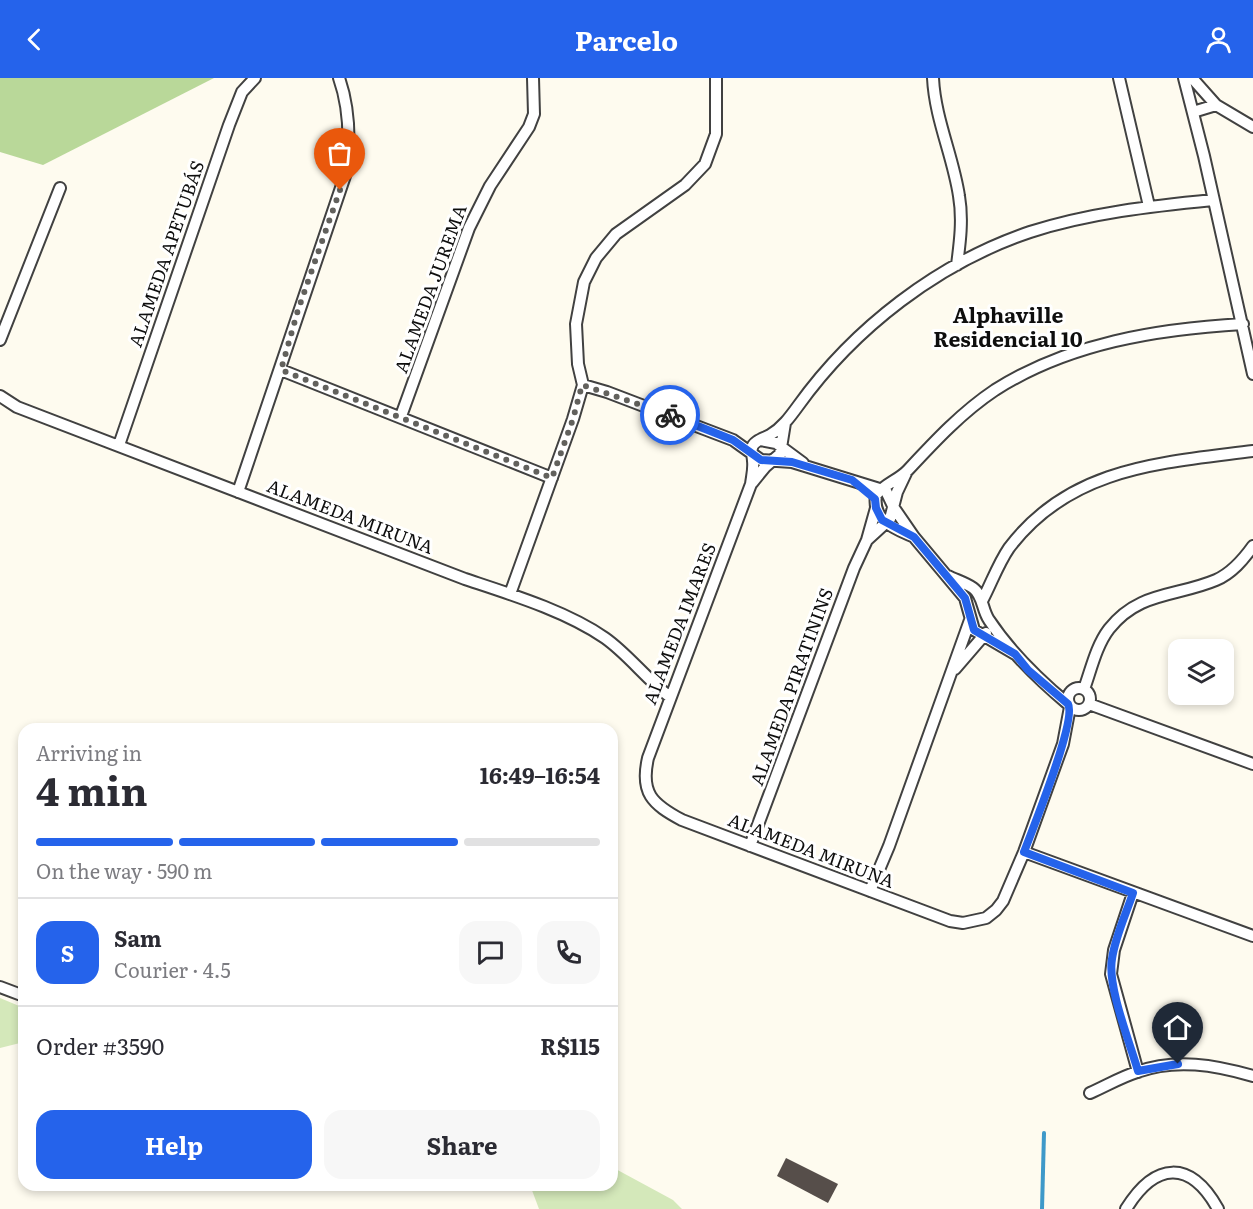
<!DOCTYPE html>
<html lang="en">
<head>
<meta charset="utf-8">
<style>
	:root { --surface:#fff; --page:#f7f7f7; --text:#2b2b33; --muted:#7c7c81; --line:#e1e1e2; --accent:#2563eb }
	body { margin:0; font-family:Literata,serif; background:var(--page); color:var(--text); height:100vh; display:flex; flex-direction:column; font-size:22px; white-space:nowrap }
	* { box-sizing:border-box; margin:0 }
	p { font-size:20px; color:var(--muted) }
	.icon { flex:none; width:33px; height:33px; fill:none; stroke:currentColor; stroke-width:2; stroke-linecap:round; stroke-linejoin:round }
	.map { position:relative; flex:1; overflow:hidden }
	.details { position:absolute; left:18px; top:645px; width:600px; height:468px; display:flex; flex-direction:column; background:var(--surface); border-radius:18px; box-shadow:0 3px 9px #0003 }
	.details>* { flex:none }
	.controls { position:absolute; left:1168px; top:561px; display:grid; gap:12px }
	.controls a { display:grid; place-items:center; width:66px; height:66px; border-radius:12px; background:var(--surface); box-shadow:0 3px 9px #0003; font-size:30px }
	.pin { position:absolute; display:grid; place-items:center; width:51px; height:51px; color:#fff; margin:-62px -26px; border-radius:50% 50% 50% 0; rotate:-45deg; box-shadow:0 0 6px #0007 }
	.pin .icon { rotate:45deg }
	.courier { position:absolute; display:grid; place-items:center; width:60px; height:60px; margin:-30px; border:4px solid #2563eb; border-radius:50%; background:#fff; color:#222; box-shadow:0 2px 8px #0007 }
	.headline em { font-style:normal; font-weight:700 }
	.headline div { display:flex; flex-direction:column-reverse }
	.headline { display:flex; align-items:center; justify-content:space-between; height:102px; padding:0 18px }
	h1 { font-size:39px; font-weight:700; line-height:45px }
	.bar { display:grid; grid-template-columns:repeat(4,1fr); gap:9px 6px; align-content:center; height:72px; padding:0 18px }
	.bar i { height:8px; border-radius:4px; background:var(--line) }
	.bar .active { background:var(--accent) }
	.bar p { grid-column:span 4 }
	.line { display:flex; align-items:center; gap:15px; padding:0 18px; border-top:2px solid var(--line) }
	.line div { flex:1 }
	.round { display:grid; place-items:center; flex:none; width:63px; height:63px; border-radius:18px; background:var(--page) }
	.cta { display:flex; gap:12px; margin-top:auto; padding:12px 18px }
	.cta a { flex:1; height:69px; border-radius:18px; background:var(--accent); color:#fff; font-size:24px; font-weight:700; line-height:69px; text-align:center }
	.cta a+a { background:var(--page); color:var(--text) }
	header { display:flex; justify-content:space-between; align-items:center; height:78px; padding:0 18px; background:var(--accent); color:#fff; font-size:27px; font-weight:700 }
	.map>svg:first-child { display:block }
	.green { fill:#d4e8ba }
	.forest { fill:#b9d899 }
	.lines { fill:none; stroke-linecap:round; stroke-linejoin:round }
	.stream { stroke:#3e99c9; stroke-width:4 }
	.building { fill:#564e4a }
	.street-casing { stroke:#414141; stroke-width:14 }
	.street { stroke:#fff; stroke-width:10 }
	.done { stroke:#62615d; stroke-width:6; stroke-dasharray:0 10.8 }
	.route { stroke:#2563eb; stroke-width:8 }
	.labels { text-anchor:middle; stroke-width:6; stroke-linejoin:round; paint-order:stroke }
	.street-label { font-size:18px; fill:#0e0e0e; stroke:#fff }
	.quarter-label { font-size:21px; font-weight:bold; fill:#0e0e0e; stroke:#fff }
</style>
</head>
<body>
<header><svg class="icon" aria-label="back" viewBox="0 0 24 24"><path d="M15 5l-7 7 7 7"/></svg>Parcelo<svg class="icon" aria-label="person" viewBox="0 0 24 24"><circle cx="12" cy="8" r="4"/><path d="M4 21q1-7 8-7t8 7"/></svg></header>
<div class="map">
<svg width="1253" height="1131" viewBox="0 0 1253 1131">
	<rect width="100%" height="100%" fill="#fefbef"/>
	<path class="green" d="M 0,920 L 24,930 L 24,964 L 0,970 Z
		M 612,1089 L 673,1122 L 682,1131 L 539,1131 L 530,1107 L 612,1107 Z"/>
	<path class="forest" d="M 0,0 L 214,0 L 43,87 L 0,74 Z"/>
	<g class="lines">
		<path class="stream" d="M 1042,1131 L 1044,1055"/>
	</g>
	<path class="building" d="M 786,1080 L 838,1106 L 828,1125 L 777,1098 Z"/>
	<g class="lines">
		<g class="street-casing">
			<path id="street" d="M 933,0 C 935,41 953,78 959,118 C 963,141 960,164 957,187
				M 1119,0 L 1149,128
				M 1184,0 L 1204,78 L 1253,296
				M 1192,0 L 1216,27 L 1253,49
				M 1193,34 L 1216,27
				M 0,262 L 60,110
				M 281,292 L 552,400
				M 583,307 L 607,314 L 733,362 L 761,382 L 792,384 L 886,413 L 894,430 L 914,459 L 965,520 L 974,552 L 1015,576
				M 0,318 L 17,329 L 465,501 C 510,516 566,533 605,560 C 629,577 646,601 670,619
				M 401,338 L 469,150 L 490,108 L 529,49 L 534,36 L 533,0
				M 760,362 L 776,365 L 803,385
				M 119,367 L 229,47 L 242,14 L 255,0
				M 752,405 L 765,389 L 780,376 L 785,345
				M 238,414 L 347,92 C 350,62 349,28 339,0
				M 914,459 C 894,450 872,443 876,417 C 884,406 899,402 908,392 C 935,363 962,334 995,312 C 1069,265 1157,251 1243,246
				M 867,462 L 890,441 L 897,414 L 906,395
				M 948,498 C 956,502 966,505 973,510 C 983,517 982,532 989,542 C 1011,575 1038,601 1068,626
				M 510,516 L 573,341 L 583,307 L 578,286 L 576,246 L 584,204 L 596,180 L 616,156 L 685,107 L 705,86 L 716,56 L 716,0
				M 982,523 C 991,506 998,486 1009,470 C 1070,389 1161,385 1253,373
				M 955,591 L 986,555
				M1068 621a11 11 0 1 1 22 0a11 11 0 1 1-22 0Z
				M 1084,611 C 1091,592 1096,568 1109,551 C 1139,513 1176,519 1216,502 C 1232,495 1243,482 1253,468
				M 1089,626 L 1253,686
				M 1070,629 L 1063,666 L 1024,774 L 1003,823 L 996,832 L 986,840 L 963,845 L 950,843 L 682,742 C 652,726 640,715 648,680 L 751,406 C 752,398 754,391 753,383 C 753,379 751,373 752,370 C 753,363 765,360 770,357 C 782,350 790,339 798,328 C 854,250 938,185 1030,154 C 1089,135 1152,128 1213,122
				M 750,768 L 854,490 L 867,462 L 876,430
				M 1024,774 L 1253,858
				M 870,813 L 889,768 L 970,542
				M 1133,815 L 1114,872 L 1111,896 L 1138,994
				M 0,909 L 24,918
				M 1090,1015 C 1106,1008 1121,999 1137,994 C 1176,980 1215,987 1253,998
				M 1126,1131 C 1155,1084 1190,1081 1218,1131"/>
		</g>
		<use href="#street" class="street"/>
	</g>
	<g class="lines">
		<path class="done" d="M 340,112 L 298,232 L 281,292 L 552,400 L 573,341 L 582,307 L 670,337"/>
		<path class="route" d="M 670,337 L 733,362 L 761,382 L 792,384 L 852,402 L 875,421 L 876,430 L 882,442 L 914,459 L 965,520 L 974,552 L 1015,576 L 1028,592 L 1068,626 C 1077,642 1033,750 1024,774 L 1133,815 C 1126,836 1115,859 1112,881 C 1107,908 1130,965 1138,993 L 1178,986"/>
	</g>
	<g class="labels">
		<g class="street-label">
			<text transform="translate(167 176) rotate(-71)" y="6">ALAMEDA APETUBÁS</text>
			<text transform="translate(431 211) rotate(-70)" y="6">ALAMEDA JUREMA</text>
			<text transform="translate(350 439) rotate(21)" y="6">ALAMEDA MIRUNA</text>
			<text transform="translate(680 546) rotate(-69)" y="6">ALAMEDA IMARES</text>
			<text transform="translate(792 609) rotate(-70)" y="6">ALAMEDA PIRATININS</text>
			<text transform="translate(811 773) rotate(21)" y="6">ALAMEDA MIRUNA</text>
		</g>
		<g class="quarter-label">
			<text x="1008" y="245">Alphaville<tspan x="1008" dy="24">Residencial 10</tspan></text>
		</g>
	</g>
</svg>
<div class="controls">
<a><svg class="icon" aria-label="layers" viewBox="0 0 24 24"><path d="M12 4l9 5-9 5-9-5zM3 14l9 5 9-5"/></svg></a>
</div>
<div class="pin" style="left:340px;top:112px;background:#ea580c"><svg class="icon" aria-label="bag" viewBox="0 0 24 24"><path d="M5 8h14l-1 12H6zM9 8a3 3 0 0 1 6 0"/></svg></div>
<div class="pin" style="left:1178px;top:986px;background:#1f2937"><svg class="icon" aria-label="home" viewBox="0 0 24 24"><path d="M3 11l9-7 9 7M6 9v11h12V9"/></svg></div>
<div class="courier" style="left:670px;top:337px"><svg class="icon" aria-label="bike" viewBox="0 0 24 24"><circle cx="6" cy="16" r="4"/><circle cx="18" cy="16" r="4"/><path d="M6 16l4-8h5l3 8M10 8l3 8H6M13 5h3"/></svg></div>
<section class="details">
<div class="headline"><div><h1>4 min</h1><p>Arriving in</p></div><em>16:49–16:54</em></div>
<div class="bar"><i class="active"></i><i class="active"></i><i class="active"></i><i></i><p>On the way · 590 m</p></div>
<div class="line" style="height:108px"><b class="round" style="background:var(--accent);color:#fff">S</b><div><b>Sam</b><p>Courier · 4.5</p></div><a class="round"><svg class="icon" aria-label="chat" viewBox="0 0 24 24"><path d="M4 5h16v11H9l-5 4z"/></svg></a><a class="round"><svg class="icon" aria-label="phone" viewBox="0 0 24 24"><path d="M5 4h4l2 5-3 2q2 4 5 5l2-3 5 2v4C11 20 4 13 5 4z"/></svg></a></div>
<div class="line" style="height:78px"><div>Order #3590</div><b>R$115</b></div>
<div class="cta"><a>Help</a><a>Share</a></div>
</section>
</div>
</body>
</html>
